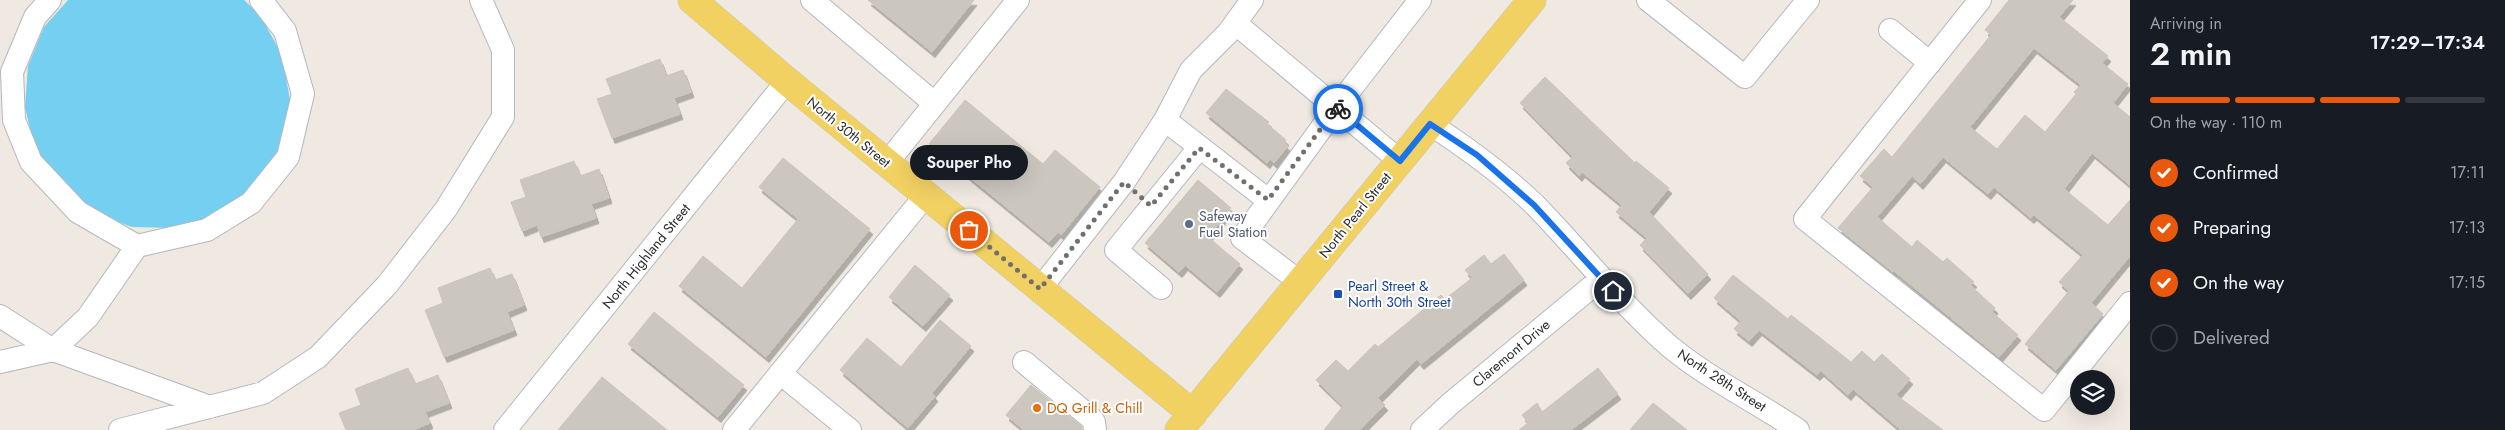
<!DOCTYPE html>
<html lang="en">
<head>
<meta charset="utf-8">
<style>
	:root { --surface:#171b24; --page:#242831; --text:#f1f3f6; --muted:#9ea1a6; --line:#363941; --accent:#ea580c }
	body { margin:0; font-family:Jost,sans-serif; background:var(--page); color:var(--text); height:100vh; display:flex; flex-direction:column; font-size:19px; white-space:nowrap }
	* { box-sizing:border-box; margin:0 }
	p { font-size:16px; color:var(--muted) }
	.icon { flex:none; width:28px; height:28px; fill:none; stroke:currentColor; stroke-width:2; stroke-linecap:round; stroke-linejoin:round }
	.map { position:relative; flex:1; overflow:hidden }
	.details { display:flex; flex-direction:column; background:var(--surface); width:375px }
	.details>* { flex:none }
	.tools { position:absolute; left:2070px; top:370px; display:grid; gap:10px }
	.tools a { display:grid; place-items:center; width:45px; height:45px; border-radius:50%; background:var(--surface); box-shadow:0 5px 20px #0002; font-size:25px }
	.pin { position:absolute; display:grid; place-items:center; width:42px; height:42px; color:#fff; margin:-21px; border:2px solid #fff; border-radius:50%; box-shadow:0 1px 5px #0007 }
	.courier { position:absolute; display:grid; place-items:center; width:50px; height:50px; margin:-25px; border:4px solid #1a73e8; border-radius:50%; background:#fff; color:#222; box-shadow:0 1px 6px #0007 }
	.bubble { position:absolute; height:35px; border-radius:18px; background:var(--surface); box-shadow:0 5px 20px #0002; font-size:16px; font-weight:600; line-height:35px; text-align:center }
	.overview em { font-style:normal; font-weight:600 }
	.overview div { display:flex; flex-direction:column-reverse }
	.overview { display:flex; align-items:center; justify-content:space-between; height:85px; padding:0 20px }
	h1 { font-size:32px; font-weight:600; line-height:38px }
	.bar { display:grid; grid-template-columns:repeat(4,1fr); gap:8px 5px; align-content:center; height:60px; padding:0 20px }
	.bar i { height:6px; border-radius:4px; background:var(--line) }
	.bar .current { background:var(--accent) }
	.bar p { grid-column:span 4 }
	ol { padding:0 20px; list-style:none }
	li { display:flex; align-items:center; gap:15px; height:55px }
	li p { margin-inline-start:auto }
	li .icon { padding:5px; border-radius:50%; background:var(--accent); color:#fff; stroke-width:4 }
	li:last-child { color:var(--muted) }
	li i { width:28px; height:28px; border:2px solid var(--line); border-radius:50% }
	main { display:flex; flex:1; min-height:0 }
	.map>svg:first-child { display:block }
	.water { fill:#75cff0 }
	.building { fill:#cbc7bf; stroke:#cbc5ba; fill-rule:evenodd; filter:url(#shadow) }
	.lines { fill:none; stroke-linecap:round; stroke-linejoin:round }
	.minor-casing { stroke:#b4b7c1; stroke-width:24 }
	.major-casing { stroke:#c9c9c9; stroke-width:29 }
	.minor { stroke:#fff; stroke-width:22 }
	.major { stroke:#f2d163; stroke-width:28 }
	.done { stroke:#726f6d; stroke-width:5; stroke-dasharray:0 9 }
	.route { stroke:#1a73e8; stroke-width:6 }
	.service-dot { fill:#5c6f8a; stroke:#fff; stroke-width:2 }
	.transit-dot { fill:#1a4fb4; stroke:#fff; stroke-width:2 }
	.food-dot { fill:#e8710a; stroke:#fff; stroke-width:2 }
	.labels { text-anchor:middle; stroke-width:4; stroke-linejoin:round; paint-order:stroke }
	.street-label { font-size:14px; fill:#2e2e2e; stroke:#fff }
	.service-label { font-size:14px; fill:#4e5e75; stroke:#fff; text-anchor:start }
	.transit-label { font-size:14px; fill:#164399; stroke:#fff; text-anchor:start }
	.food-label { font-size:14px; fill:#c56008; stroke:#fff; text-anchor:start }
</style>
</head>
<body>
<main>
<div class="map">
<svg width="2130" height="430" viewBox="0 0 2130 430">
	<defs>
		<filter id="shadow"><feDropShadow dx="3" dy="5.5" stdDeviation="0" flood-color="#0004"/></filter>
	</defs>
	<rect width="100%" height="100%" fill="#efe9e1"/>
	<path class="water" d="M 68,0 L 244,0 L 260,15 L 282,55 L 290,100 L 281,145 L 257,184 L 222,213 L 178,228 L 132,227 L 89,211 L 57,184 L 35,149 L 25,108 L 28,66 L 44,27 Z"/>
	<path class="building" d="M 868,0 L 974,0 L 932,52 Z
		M 2009,0 L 2073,0 L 2059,17 L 2108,56 L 2102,63 L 2128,84 L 2113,103 L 2130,117 L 2130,185 L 2092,153 L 2064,189 L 2108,225 L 2130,200 L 2130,256 L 2091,303 L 2103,314 L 2056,370 L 2025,344 L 2069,291 L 2059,282 L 2083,255 L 2034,215 L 2031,218 L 1994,187 L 1988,194 L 1943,157 L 1920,184 L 1912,176 L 1877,217 L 1912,247 L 1917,240 L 1943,262 L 1947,258 L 1974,282 L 1970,285 L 1995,308 L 1992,312 L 2018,335 L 1999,357 L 1894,271 L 1893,272 L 1838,228 L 1873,187 L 1860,176 L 1884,149 L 1892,157 L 1991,35 L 1985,30 ZM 2034,48 L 2081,85 L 2074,92 L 2076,94 L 2045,132 L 2025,115 L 1997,149 L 1970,127 Z
		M 660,59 L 666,76 L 683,70 L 691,92 L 674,98 L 680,114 L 612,138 L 597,99 L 612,94 L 606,79 Z
		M 1545,77 L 1635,163 L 1636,161 L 1669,188 L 1649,212 L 1708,274 L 1688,294 L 1640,245 L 1647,238 L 1616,212 L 1622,205 L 1582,172 L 1579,176 L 1566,163 L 1573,157 L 1520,103 Z
		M 1226,89 L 1269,122 L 1267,124 L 1286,140 L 1284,143 L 1288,146 L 1274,163 L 1270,159 L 1267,163 L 1206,113 Z
		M 965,100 L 1043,164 L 1055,150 L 1100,187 L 1061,235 L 1058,232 L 1049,242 L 929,144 Z
		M 783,158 L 870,229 L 766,357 L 679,286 L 703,256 L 742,288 L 798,219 L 759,187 Z
		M 574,161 L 580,176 L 599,169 L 609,198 L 591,204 L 596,218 L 541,237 L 537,225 L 522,231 L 511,202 L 526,197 L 520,180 Z
		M 1198,180 L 1231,208 L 1208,237 L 1240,264 L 1217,292 L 1185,265 L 1179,272 L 1145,243 Z
		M 1504,254 L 1524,280 L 1421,364 L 1417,359 L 1378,398 L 1385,405 L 1360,430 L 1324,430 L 1343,406 L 1316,380 L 1336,360 L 1348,371 L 1375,344 L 1378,347 L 1441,295 L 1445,299 L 1472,278 L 1465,270 L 1484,255 L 1491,264 Z
		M 915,265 L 950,295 L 923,326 L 889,297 Z
		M 490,268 L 495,280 L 512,274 L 524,305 L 507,312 L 514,330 L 444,357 L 425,310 L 443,303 L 438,288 Z
		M 1733,275 L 1788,319 L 1791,315 L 1851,362 L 1862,351 L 1874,362 L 1882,354 L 1910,379 L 1896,395 L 1943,430 L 1901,430 L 1853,389 L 1848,395 L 1821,371 L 1817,375 L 1759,330 L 1749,341 L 1734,329 L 1741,321 L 1714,298 Z
		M 654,312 L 744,385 L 718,417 L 628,344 Z
		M 940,320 L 971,346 L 932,393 L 935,396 L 908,428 L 840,370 L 867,338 L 901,367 Z
		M 408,368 L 415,384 L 438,375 L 449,403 L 425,412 L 430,423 L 413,430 L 346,430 L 339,413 L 361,405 L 355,389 Z
		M 1598,368 L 1618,394 L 1571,430 L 1519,430 L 1528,423 L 1522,415 L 1537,403 L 1542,412 Z
		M 602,377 L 667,430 L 558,430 Z
		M 1031,385 L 1081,426 L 1082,430 L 1024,430 L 1006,415 Z
		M 1653,403 L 1687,430 L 1630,430 Z"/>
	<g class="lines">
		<g class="minor-casing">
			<path id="minor" d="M 50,0 L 35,17 L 12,72 L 14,120 L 31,162 L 78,212 L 137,246 L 207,230 L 251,203 L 288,157 L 303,94 L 285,31 L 261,0
				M 812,0 L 934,103
				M 1648,0 L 1745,77 L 1808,0
				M 1980,0 L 1805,219 L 2044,410 L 2130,303
				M 1235,23 L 1400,161
				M 1890,30 L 1930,63
				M 1165,120 L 1268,200
				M 1430,124 C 1467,148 1503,174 1535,205 C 1580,251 1619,302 1668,345 C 1707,378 1755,401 1798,430
				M 887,163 L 1018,0
				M 137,246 L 88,317 L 53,350 L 210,407
				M 1300,282 L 1242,238 L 1336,108 L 1420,0
				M 1161,288 L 1116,250 L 1199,148
				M 1040,289 L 1124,182 L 1165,120 L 1191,70 L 1228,33 L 1252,0
				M 0,316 L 53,350 L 0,362
				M 1024,362 L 1090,417 L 1094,422 L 1095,430
				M 780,373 L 850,430
				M 120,430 L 263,393 L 318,357 L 387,285 L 446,209 L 503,117 L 503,50 L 481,0
				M 505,430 L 787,81
				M 734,430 L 926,195
				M 1422,430 L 1450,404 L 1601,279"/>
		</g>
		<g class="major-casing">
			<path id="major" d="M 692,0 L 787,81 L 1193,414
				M 1179,430 L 1532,0"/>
		</g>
		<use href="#minor" class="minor"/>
		<use href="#major" class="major"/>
	</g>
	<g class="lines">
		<path class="done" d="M 969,230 L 1040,289 L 1124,182 L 1151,206 L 1199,148 L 1268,200 L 1336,108 L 1338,109"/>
		<path class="route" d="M 1338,109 L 1400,161 L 1430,124 L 1477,155 L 1534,205 L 1613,291"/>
	</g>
	<circle class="service-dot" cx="1189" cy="224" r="5"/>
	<rect class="transit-dot" x="1333" y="289" width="10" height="10" rx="2.5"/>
	<circle class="food-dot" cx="1037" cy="408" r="5"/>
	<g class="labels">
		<g class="street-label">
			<text transform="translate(849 132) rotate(39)" y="5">North 30th Street</text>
			<text transform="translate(1355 215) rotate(-51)" y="5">North Pearl Street</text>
			<text transform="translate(646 256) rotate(-51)" y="5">North Highland Street</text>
			<text transform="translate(1511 353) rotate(-40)" y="5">Claremont Drive</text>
			<text transform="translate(1722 380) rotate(33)" y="5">North 28th Street</text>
		</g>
		<g class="service-label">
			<text x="1199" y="221">Safeway<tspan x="1199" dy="16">Fuel Station</tspan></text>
		</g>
		<g class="transit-label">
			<text x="1348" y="291">Pearl Street &amp;<tspan x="1348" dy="16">North 30th Street</tspan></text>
		</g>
		<g class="food-label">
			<text x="1047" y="413">DQ Grill &amp; Chill</text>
		</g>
	</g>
</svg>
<div class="tools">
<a><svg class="icon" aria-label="layers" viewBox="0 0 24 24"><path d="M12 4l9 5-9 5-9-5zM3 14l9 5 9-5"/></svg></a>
</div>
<div class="pin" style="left:969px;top:230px;background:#ea580c"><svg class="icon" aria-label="bag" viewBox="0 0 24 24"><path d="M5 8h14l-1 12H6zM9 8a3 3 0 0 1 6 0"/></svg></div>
<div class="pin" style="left:1613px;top:291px;background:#1f2937"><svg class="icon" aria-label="home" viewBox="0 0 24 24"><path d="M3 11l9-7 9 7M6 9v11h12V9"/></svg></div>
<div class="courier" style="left:1338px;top:109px"><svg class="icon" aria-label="bike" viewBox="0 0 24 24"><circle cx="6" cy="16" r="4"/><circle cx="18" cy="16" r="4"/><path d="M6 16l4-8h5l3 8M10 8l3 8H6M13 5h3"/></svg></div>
<div class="bubble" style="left:910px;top:145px;width:118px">Souper Pho</div>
</div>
<section class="details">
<div class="overview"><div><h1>2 min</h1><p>Arriving in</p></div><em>17:29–17:34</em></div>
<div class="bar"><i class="current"></i><i class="current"></i><i class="current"></i><i></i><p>On the way · 110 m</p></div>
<ol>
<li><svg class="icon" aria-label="check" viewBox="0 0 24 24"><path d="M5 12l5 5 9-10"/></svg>Confirmed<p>17:11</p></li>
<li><svg class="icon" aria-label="check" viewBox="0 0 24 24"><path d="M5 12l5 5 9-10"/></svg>Preparing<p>17:13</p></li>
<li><svg class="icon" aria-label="check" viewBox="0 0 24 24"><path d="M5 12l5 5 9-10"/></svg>On the way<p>17:15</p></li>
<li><i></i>Delivered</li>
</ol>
</section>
</main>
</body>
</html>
